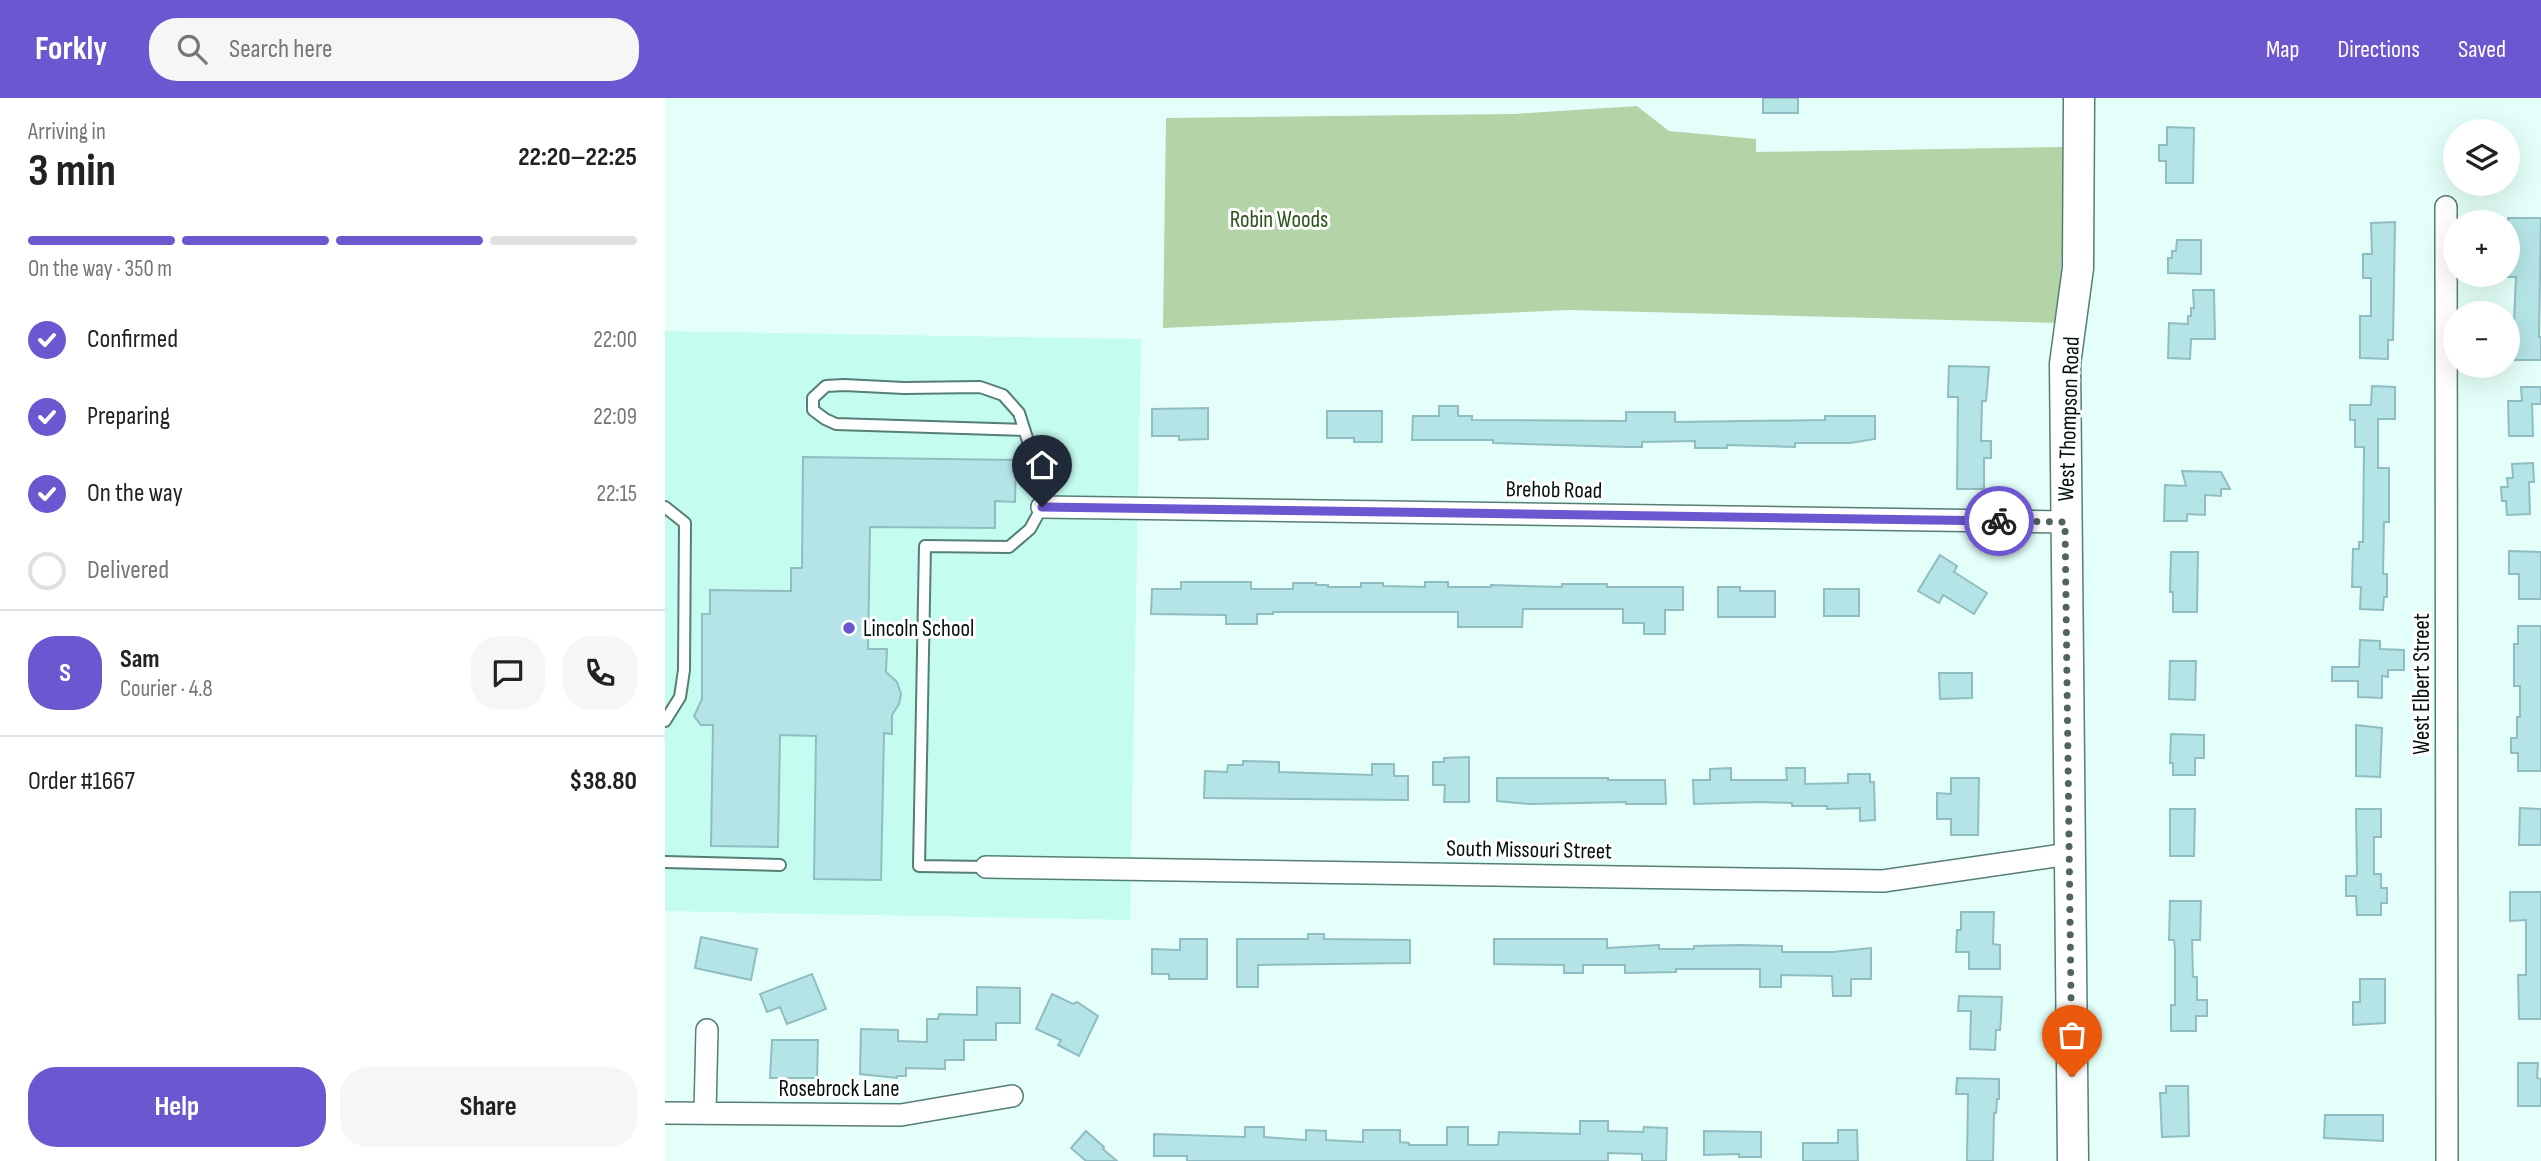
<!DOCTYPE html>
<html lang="en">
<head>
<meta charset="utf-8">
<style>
	:root { --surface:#fff; --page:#f6f6f6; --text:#222; --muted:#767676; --line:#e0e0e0; --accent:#6d57d0 }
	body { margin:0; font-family:"Sofia Sans Condensed",sans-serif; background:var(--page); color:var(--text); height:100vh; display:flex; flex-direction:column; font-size:26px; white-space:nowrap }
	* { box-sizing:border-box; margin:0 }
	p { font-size:23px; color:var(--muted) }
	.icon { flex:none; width:38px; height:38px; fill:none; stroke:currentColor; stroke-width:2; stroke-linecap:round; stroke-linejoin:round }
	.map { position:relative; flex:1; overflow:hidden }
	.panel { display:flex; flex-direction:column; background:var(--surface); width:665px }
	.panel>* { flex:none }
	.tools { position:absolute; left:1778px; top:21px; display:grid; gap:14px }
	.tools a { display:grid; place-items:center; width:77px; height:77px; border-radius:50%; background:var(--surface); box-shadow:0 7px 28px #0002; font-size:35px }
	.pin { position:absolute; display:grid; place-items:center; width:60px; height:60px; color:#fff; margin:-72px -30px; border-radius:50% 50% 50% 0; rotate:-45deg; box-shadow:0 0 7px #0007 }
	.pin .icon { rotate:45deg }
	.courier { position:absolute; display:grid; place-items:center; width:70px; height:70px; margin:-35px; border:5px solid #6d57d0; border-radius:50%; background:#fff; color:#222; box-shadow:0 2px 9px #0007 }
	.head em { font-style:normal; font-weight:700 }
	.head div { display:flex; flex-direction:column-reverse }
	.head { display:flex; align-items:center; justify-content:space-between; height:119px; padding:0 28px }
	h1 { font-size:46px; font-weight:700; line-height:52px }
	.bar { display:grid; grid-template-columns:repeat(4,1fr); gap:10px 7px; align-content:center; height:84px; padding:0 28px }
	.bar i { height:9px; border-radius:5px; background:var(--line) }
	.bar .active { background:var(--accent) }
	.bar p { grid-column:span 4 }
	.line { display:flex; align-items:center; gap:18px; padding:0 28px; border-top:2px solid var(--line) }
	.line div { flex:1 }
	.round { display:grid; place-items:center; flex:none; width:74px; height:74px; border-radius:28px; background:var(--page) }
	ol { padding:0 28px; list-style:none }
	li { display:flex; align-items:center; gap:21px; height:77px }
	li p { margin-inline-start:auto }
	li .icon { padding:7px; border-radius:50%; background:var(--accent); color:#fff; stroke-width:4 }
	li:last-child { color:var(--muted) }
	li i { width:38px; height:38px; border:4px solid var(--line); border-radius:50% }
	.button { display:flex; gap:14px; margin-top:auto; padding:14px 28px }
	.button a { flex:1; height:80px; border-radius:28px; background:var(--accent); color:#fff; font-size:28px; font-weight:700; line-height:80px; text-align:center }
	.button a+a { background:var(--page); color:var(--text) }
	header { display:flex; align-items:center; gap:42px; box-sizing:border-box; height:98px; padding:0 35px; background:var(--accent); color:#fff }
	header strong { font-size:33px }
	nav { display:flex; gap:38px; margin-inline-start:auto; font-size:24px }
	.search { width:490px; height:63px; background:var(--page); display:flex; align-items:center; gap:18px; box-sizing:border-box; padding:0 24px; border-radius:28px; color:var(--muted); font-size:26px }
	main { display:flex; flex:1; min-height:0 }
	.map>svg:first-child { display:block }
	.built { fill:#c5fcf0 }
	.forest { fill:#b2d4a7 }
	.building { fill:#b5e4e7; stroke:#90bdc1; stroke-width:2 }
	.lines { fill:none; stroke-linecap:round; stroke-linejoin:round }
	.lane-casing { stroke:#557e76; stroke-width:14 }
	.street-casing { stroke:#557e76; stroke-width:24 }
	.secondary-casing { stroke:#557e76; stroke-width:33 }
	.lane { stroke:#fff; stroke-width:10 }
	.street { stroke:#fff; stroke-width:21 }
	.secondary { stroke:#fff; stroke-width:30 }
	.done { stroke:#516460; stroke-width:7; stroke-dasharray:0 12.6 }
	.route { stroke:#6d57d0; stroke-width:9 }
	.poi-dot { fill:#6d57d0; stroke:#fff; stroke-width:2.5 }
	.labels { text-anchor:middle; stroke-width:6; stroke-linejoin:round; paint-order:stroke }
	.park-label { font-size:23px; fill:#295317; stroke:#fff }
	.street-label { font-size:23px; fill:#02110e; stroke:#fff }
	.poi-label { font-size:23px; fill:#02110e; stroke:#fff; text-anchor:start }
</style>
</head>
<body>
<header>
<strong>Forkly</strong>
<div class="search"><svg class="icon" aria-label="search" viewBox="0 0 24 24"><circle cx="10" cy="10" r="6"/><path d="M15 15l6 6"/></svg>Search here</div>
<nav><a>Map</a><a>Directions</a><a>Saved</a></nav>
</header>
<main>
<section class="panel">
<div class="head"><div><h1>3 min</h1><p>Arriving in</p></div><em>22:20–22:25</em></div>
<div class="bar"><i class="active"></i><i class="active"></i><i class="active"></i><i></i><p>On the way · 350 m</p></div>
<ol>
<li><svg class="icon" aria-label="check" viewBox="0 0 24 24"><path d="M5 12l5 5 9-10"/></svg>Confirmed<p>22:00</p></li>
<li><svg class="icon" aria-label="check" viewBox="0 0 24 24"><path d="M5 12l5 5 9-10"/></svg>Preparing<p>22:09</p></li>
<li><svg class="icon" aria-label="check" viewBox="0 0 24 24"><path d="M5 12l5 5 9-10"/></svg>On the way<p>22:15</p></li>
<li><i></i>Delivered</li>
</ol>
<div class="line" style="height:126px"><b class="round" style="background:var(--accent);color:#fff">S</b><div><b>Sam</b><p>Courier · 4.8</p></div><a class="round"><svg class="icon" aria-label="chat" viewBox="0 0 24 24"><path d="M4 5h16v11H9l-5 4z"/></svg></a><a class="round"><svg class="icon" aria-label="phone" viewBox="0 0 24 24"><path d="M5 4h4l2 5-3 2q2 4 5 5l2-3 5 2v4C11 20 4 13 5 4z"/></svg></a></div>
<div class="line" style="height:91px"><div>Order #1667</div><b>$38.80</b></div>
<div class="button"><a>Help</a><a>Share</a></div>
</section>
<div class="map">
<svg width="1876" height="1063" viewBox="0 0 1876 1063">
	<rect width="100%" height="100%" fill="#e4fff9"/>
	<path class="built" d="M 0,233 L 476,241 L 465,822 L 0,813 Z"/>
	<path class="forest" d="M 972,8 L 1004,33 L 1091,41 L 1091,54 L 1400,49 L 1395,225 L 904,212 L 498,230 L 501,20 L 849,16 Z"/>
	<path class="building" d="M 1098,0 L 1133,0 L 1133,15 L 1098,15 Z
		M 1502,29 L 1529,30 L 1528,85 L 1501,85 L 1501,63 L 1494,63 L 1494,47 L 1502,47 Z
		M 1843,120 L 1876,120 L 1874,239 L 1876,239 L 1876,262 L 1843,262 L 1843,247 L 1848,246 L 1851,179 L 1843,179 Z
		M 1730,124 L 1728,242 L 1723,242 L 1723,261 L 1695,260 L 1695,218 L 1706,218 L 1706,180 L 1698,180 L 1698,156 L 1707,156 L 1706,125 Z
		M 1512,142 L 1536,142 L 1536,176 L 1503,175 L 1503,160 L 1507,160 L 1507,153 L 1511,153 Z
		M 1528,192 L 1549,192 L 1550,241 L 1526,241 L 1525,261 L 1503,260 L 1504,225 L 1523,226 L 1523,218 L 1526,218 L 1526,210 L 1529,210 Z
		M 1284,268 L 1324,269 L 1321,303 L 1317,303 L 1316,343 L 1326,343 L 1326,360 L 1319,360 L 1319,391 L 1292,391 L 1293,299 L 1283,299 Z
		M 1707,288 L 1730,289 L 1730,321 L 1713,321 L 1713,370 L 1724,370 L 1724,424 L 1719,424 L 1718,476 L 1722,476 L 1722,499 L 1719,499 L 1718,512 L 1695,511 L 1696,489 L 1687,489 L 1688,451 L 1694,451 L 1694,444 L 1698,444 L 1699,349 L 1690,349 L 1690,322 L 1685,322 L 1685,307 L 1706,307 Z
		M 1856,289 L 1876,289 L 1876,306 L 1867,306 L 1868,338 L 1844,338 L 1843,303 L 1857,303 Z
		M 774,308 L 793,308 L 793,318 L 807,318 L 807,322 L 961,323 L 961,314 L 1010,314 L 1010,324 L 1160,322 L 1160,318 L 1210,318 L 1210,341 L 1185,345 L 1130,345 L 1130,349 L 1062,347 L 1062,350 L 1030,350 L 1030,343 L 977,344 L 977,349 L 962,349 L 828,345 L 828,342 L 747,342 L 748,318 L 774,318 Z
		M 543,310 L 543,341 L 514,342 L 514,338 L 487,338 L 487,311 Z
		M 662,313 L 717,313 L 717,344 L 689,344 L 689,340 L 662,340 Z
		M 138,359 L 351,362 L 350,404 L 330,403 L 330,430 L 205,429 L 203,551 L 222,551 L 221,574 L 232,584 L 236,596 L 234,606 L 227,617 L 227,636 L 219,635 L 216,782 L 149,781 L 151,638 L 115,637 L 113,749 L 46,748 L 48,627 L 36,627 L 29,618 L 37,601 L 37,516 L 45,516 L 45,492 L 126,493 L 126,470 L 137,470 Z
		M 1868,365 L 1869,384 L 1864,384 L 1865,416 L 1842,417 L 1841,403 L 1837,403 L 1836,389 L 1843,389 L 1842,380 L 1848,380 L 1847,366 Z
		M 1517,373 L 1556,374 L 1565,391 L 1556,391 L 1556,398 L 1540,397 L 1540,417 L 1522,416 L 1522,423 L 1499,423 L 1500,387 L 1521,388 Z
		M 1844,453 L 1876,454 L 1876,501 L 1854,501 L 1854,476 L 1844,476 Z
		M 1506,454 L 1533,454 L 1532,514 L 1508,514 L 1508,494 L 1505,494 Z
		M 1275,457 L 1292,468 L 1289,474 L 1322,495 L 1309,516 L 1278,497 L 1274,505 L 1253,493 Z
		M 516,484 L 586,484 L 586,491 L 628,491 L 628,485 L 651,485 L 651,487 L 663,487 L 663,489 L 696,489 L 696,485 L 718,485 L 718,488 L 760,489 L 760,484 L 783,484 L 783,489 L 826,489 L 826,487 L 897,489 L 897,486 L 942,486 L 942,489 L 1018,489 L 1018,512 L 1000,512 L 1000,536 L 979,536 L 979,525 L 958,525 L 958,511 L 858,511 L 857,529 L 793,529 L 793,514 L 608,514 L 608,516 L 592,516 L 592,526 L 561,526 L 561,517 L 486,516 L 487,491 L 516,491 Z
		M 1053,489 L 1075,489 L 1075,493 L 1110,493 L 1110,519 L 1053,519 Z
		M 1159,491 L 1194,491 L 1194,518 L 1159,518 Z
		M 1853,528 L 1876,528 L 1876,673 L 1853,673 L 1853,655 L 1846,655 L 1846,640 L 1852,640 L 1852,619 L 1855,619 L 1855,588 L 1849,588 L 1849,546 L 1853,546 Z
		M 1695,542 L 1715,543 L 1715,551 L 1739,552 L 1739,572 L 1723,572 L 1723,579 L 1717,578 L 1717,600 L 1693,599 L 1693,583 L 1667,583 L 1667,569 L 1694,569 Z
		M 1505,563 L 1531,563 L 1530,602 L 1504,601 Z
		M 1274,575 L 1307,575 L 1307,600 L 1275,601 Z
		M 1691,627 L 1717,630 L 1715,679 L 1691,678 Z
		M 1506,636 L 1539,637 L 1539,660 L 1530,660 L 1530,677 L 1508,677 L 1508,665 L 1505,665 Z
		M 804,659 L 804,704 L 779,704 L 780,687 L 768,687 L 768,664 L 779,664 L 779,660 Z
		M 578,663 L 614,664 L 614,674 L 707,677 L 707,666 L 729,666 L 729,678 L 743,678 L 743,702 L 539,700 L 540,673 L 562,674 L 563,667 L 578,667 Z
		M 1066,670 L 1066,682 L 1122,682 L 1121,670 L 1140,670 L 1140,686 L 1183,685 L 1183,676 L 1205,676 L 1205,684 L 1209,684 L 1210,722 L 1195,723 L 1195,710 L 1162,711 L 1162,708 L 1127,708 L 1127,705 L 1094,704 L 1029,706 L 1028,682 L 1045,682 L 1045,671 Z
		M 832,680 L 943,680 L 943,682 L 1000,682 L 1001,706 L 961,706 L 961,704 L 865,706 L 832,703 Z
		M 1286,680 L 1314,680 L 1313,737 L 1286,737 L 1286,721 L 1272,721 L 1272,695 L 1286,696 Z
		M 1855,710 L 1876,711 L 1876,747 L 1854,747 Z
		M 1505,711 L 1530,711 L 1529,758 L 1505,758 Z
		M 1691,711 L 1716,711 L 1716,739 L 1709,739 L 1709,776 L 1716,776 L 1716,790 L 1722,790 L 1722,805 L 1716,805 L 1716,817 L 1692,817 L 1691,798 L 1681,798 L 1681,778 L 1691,778 L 1692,776 Z
		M 1845,794 L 1876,794 L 1876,921 L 1854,921 L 1853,877 L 1861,877 L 1861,822 L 1845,823 Z
		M 1505,803 L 1536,803 L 1535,842 L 1527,842 L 1528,879 L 1532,879 L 1532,902 L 1542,902 L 1542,918 L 1531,918 L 1531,933 L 1506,933 L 1506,907 L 1510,907 L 1510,852 L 1509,842 L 1504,842 Z
		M 1296,814 L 1329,814 L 1328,846 L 1335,847 L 1335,871 L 1304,871 L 1304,854 L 1291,854 L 1292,832 L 1296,832 Z
		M 643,836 L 659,836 L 659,841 L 745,842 L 745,865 L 593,867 L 593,889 L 572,889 L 572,841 L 643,841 Z
		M 36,839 L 92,851 L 86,882 L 30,870 Z
		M 515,841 L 542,841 L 542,881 L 504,881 L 504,876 L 487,876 L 487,851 L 515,852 Z
		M 829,841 L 942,841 L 942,850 L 994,847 L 994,851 L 1029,851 L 1029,848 L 1075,847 L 1117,848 L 1117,854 L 1167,854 L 1206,850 L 1206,881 L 1186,881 L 1186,898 L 1168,898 L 1167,878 L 1116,877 L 1116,889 L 1095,889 L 1095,871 L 1011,871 L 1011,874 L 960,875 L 960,867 L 918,867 L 918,875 L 899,875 L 899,867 L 829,866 Z
		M 147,876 L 161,911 L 122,926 L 115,909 L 102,914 L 95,896 Z
		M 1695,881 L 1720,881 L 1720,925 L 1688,927 L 1688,904 L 1695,904 Z
		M 312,889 L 355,890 L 355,925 L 331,925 L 331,942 L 299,942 L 299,962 L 280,962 L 280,971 L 241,970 L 241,978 L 232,978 L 232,980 L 195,976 L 196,931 L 233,932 L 233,943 L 262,944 L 262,921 L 273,921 L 274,916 L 312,917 Z
		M 387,896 L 408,906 L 412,904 L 433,918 L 414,958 L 393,947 L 396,942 L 371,931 Z
		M 1294,898 L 1337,899 L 1336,920 L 1335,932 L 1331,932 L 1330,952 L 1305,951 L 1306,913 L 1293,913 Z
		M 107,942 L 153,942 L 152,980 L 105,980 Z
		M 1853,965 L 1873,965 L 1872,980 L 1876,981 L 1876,1008 L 1853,1008 Z
		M 1292,980 L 1334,981 L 1334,1001 L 1332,1001 L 1331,1015 L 1329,1015 L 1328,1063 L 1302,1063 L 1303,996 L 1291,996 Z
		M 1501,988 L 1523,988 L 1524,1038 L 1497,1039 L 1495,995 L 1501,995 Z
		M 1660,1017 L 1718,1017 L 1718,1043 L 1659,1040 Z
		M 915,1023 L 943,1023 L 943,1033 L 978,1034 L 979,1029 L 1002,1030 L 1001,1063 L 977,1063 L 977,1056 L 943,1055 L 943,1063 L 522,1063 L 522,1058 L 489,1058 L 489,1036 L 580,1039 L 580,1029 L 599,1029 L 599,1039 L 641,1042 L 641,1032 L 661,1033 L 661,1042 L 698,1044 L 698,1032 L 735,1032 L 735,1044 L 744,1045 L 744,1047 L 782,1047 L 782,1029 L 803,1029 L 803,1047 L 833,1047 L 834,1034 L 915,1036 Z
		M 1173,1032 L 1192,1032 L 1193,1063 L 1138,1063 L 1138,1045 L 1173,1045 Z
		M 421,1033 L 439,1049 L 438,1051 L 452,1063 L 421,1063 L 406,1050 Z
		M 1039,1033 L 1096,1034 L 1096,1059 L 1074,1059 L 1074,1056 L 1039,1057 Z"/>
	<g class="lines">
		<g class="lane-casing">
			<path id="lane" d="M 0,409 L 20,425 L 19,572 L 15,599 L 0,623
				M 0,764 L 115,767
				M 321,769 L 254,768 L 260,448 L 344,449 L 365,431 L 377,409 L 369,362 L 354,315 L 338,297 L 315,289 L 239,290 L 179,287 L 161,288 L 148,300 L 148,312 L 160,321 L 171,326 L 359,332"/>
		</g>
		<g class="street-casing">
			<path id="street" d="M 1781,109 L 1782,1063
				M 377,409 L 1400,424
				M 321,769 L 1218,783 L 1404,756
				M 0,1015 L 236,1017 L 347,998
				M 40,1015 L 42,932"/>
		</g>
		<g class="secondary-casing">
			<path id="secondary" d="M 1408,1063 L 1400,266 L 1413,170 L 1414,0"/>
		</g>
		<use href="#lane" class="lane"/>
		<use href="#street" class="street"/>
		<use href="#secondary" class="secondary"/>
	</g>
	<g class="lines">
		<path class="done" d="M 1334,423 L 1400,424 L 1407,979"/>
		<path class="route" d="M 377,409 L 1334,423"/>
	</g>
	<circle class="poi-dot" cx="184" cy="530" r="7"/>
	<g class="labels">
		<g class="park-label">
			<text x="614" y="129">Robin Woods</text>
		</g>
		<g class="street-label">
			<text transform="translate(1403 321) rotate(-88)" y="8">West Thompson Road</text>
			<text transform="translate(889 391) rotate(1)" y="8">Brehob Road</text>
			<text transform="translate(1756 586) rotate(-90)" y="8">West Elbert Street</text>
			<text transform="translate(864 751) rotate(1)" y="8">South Missouri Street</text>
			<text x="174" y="998">Rosebrock Lane</text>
		</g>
		<g class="poi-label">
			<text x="198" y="538">Lincoln School</text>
		</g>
	</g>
</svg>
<div class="tools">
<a><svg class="icon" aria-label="layers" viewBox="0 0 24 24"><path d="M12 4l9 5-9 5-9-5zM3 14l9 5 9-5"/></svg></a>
<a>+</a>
<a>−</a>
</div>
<div class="pin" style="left:1407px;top:979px;background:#ea580c"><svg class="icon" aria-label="bag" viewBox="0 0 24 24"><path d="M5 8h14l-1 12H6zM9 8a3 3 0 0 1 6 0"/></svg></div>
<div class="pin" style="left:377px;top:409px;background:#1f2937"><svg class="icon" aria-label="home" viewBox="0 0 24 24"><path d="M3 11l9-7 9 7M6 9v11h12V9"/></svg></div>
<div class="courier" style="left:1334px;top:423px"><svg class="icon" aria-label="bike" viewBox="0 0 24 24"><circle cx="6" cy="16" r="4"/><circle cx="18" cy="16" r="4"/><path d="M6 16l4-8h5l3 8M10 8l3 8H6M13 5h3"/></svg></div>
</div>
</main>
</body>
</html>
